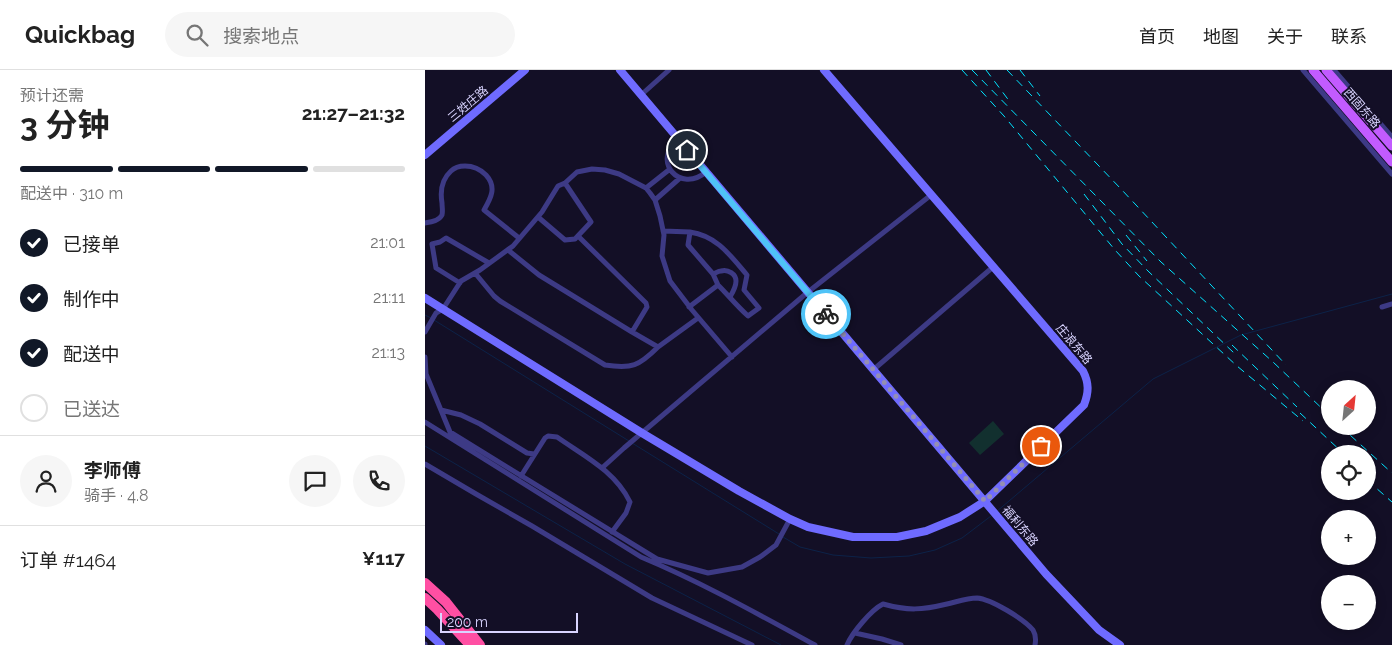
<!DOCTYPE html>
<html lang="zh">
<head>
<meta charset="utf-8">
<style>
	:root { --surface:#fff; --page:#f6f6f6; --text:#222; --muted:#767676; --line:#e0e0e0; --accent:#111827 }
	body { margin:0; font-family:Raleway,"Noto Sans SC",sans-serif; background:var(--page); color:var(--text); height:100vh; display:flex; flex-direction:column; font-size:19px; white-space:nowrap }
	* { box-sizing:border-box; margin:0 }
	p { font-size:16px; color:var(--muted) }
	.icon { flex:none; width:28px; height:28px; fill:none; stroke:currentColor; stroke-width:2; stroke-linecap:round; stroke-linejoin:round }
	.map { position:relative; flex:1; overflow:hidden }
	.drawer { display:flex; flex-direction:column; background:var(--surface); width:425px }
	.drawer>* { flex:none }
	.needle { width:32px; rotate:27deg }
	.controls { position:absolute; left:896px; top:310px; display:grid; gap:10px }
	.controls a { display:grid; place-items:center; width:55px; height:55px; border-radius:50%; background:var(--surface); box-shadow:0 2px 12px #0003; font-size:25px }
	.scale { position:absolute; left:15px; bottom:12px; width:138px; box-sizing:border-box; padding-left:5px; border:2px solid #d9d4ff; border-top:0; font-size:14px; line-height:18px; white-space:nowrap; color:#d9d4ff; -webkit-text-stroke:4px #130f26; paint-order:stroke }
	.pin { position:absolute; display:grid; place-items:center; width:42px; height:42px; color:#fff; margin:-21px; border:2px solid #fff; border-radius:50%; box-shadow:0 1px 5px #0007 }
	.courier { position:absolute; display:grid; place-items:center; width:50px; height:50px; margin:-25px; border:4px solid #4fc3f7; border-radius:50%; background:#fff; color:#222; box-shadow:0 1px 6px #0007 }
	.head em { font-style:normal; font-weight:700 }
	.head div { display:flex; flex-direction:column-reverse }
	.head { display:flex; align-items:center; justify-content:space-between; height:85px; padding:0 20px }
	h1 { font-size:32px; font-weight:700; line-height:38px }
	.bar { display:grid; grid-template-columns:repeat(4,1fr); gap:8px 5px; align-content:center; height:60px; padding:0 20px }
	.bar i { height:6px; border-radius:4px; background:var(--line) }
	.bar .active { background:var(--accent) }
	.bar p { grid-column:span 4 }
	.line { display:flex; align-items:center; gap:12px; padding:0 20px; border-top:1px solid var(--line) }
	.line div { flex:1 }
	.round { display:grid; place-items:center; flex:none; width:52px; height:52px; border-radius:26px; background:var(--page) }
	ol { padding:0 20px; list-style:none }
	li { display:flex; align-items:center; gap:15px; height:55px }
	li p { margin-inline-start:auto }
	li .icon { padding:5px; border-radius:50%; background:var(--accent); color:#fff; stroke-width:4 }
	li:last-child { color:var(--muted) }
	li i { width:28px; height:28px; border:2px solid var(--line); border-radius:50% }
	header { display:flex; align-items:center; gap:30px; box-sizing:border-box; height:70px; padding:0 25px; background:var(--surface); border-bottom:1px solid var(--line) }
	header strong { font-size:24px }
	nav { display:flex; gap:28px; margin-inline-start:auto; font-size:18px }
	.search { width:350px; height:45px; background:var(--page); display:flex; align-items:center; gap:12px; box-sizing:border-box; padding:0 18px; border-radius:28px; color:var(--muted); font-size:19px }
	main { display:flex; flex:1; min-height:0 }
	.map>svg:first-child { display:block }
	.green { fill:#12302f }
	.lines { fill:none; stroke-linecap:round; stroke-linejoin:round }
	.stream { stroke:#0c2248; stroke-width:1 }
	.street { stroke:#3d3a85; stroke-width:5 }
	.secondary { stroke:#6f6bff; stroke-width:8 }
	.primary { stroke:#c25bff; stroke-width:9 }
	.highway { stroke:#ff4fa3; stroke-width:10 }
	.rail { stroke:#00e5ff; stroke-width:1; stroke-dasharray:8 6; stroke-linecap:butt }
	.done { stroke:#948fb3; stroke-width:5; stroke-dasharray:0 9 }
	.route { stroke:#4fc3f7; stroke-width:6 }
	.labels { text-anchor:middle; stroke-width:4; stroke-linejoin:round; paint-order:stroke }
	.street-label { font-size:12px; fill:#d9d4ff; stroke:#130f26 }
</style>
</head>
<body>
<header>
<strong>Quickbag</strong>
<div class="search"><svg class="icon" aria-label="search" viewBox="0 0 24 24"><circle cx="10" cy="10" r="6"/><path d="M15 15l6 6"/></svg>搜索地点</div>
<nav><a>首页</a><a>地图</a><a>关于</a><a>联系</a></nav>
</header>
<main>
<section class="drawer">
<div class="head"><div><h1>3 分钟</h1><p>预计还需</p></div><em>21:27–21:32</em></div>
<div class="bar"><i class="active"></i><i class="active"></i><i class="active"></i><i></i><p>配送中 · 310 m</p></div>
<ol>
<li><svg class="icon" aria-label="check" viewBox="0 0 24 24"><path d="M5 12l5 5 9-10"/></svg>已接单<p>21:01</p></li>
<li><svg class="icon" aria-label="check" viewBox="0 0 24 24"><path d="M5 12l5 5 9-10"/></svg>制作中<p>21:11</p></li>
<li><svg class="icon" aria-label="check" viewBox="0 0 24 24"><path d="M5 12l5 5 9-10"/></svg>配送中<p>21:13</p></li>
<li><i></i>已送达</li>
</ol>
<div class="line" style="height:90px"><a class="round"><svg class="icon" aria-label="person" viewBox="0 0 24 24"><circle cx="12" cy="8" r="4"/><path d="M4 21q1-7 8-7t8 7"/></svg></a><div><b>李师傅</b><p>骑手 · 4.8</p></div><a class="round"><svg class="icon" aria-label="chat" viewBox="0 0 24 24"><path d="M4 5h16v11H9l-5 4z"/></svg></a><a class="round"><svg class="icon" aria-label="phone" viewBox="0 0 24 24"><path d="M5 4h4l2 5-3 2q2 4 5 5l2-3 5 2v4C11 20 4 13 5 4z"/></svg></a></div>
<div class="line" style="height:65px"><div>订单 #1464</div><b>¥117</b></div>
</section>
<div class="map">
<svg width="967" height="575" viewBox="0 0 967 575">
	<rect width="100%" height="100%" fill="#130f26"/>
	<path class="green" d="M 568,351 L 579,364 L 555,385 L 544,373 Z"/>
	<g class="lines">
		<path class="stream" d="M 0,245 L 6,248
			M 9,250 L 204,371
			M 207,373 L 354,464
			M 0,376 L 200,494 L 356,575
			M 571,442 L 728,309 L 816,265 L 967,224
			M 358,467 L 375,477 L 408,485 L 446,488 L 484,486 L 510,480 L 537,468 L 566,446"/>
		<path class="street" d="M 878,0 L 967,104
			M 909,0 L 967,67
			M 216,25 L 244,0
			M 253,69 C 226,91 255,124 281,102
			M 221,118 L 245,99
			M 230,130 L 255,108
			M 113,147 L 140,170 L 150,169 L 166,152 L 140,113
			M 0,153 C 6,152 14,151 17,145 C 18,141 17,137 17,133 C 15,121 16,110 26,101 C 29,98 35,96 40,96 C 48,96 55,99 61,105 C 72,117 66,128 59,140 L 94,168
			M 238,161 L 265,162 L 263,175 L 288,204 L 293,215 L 264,237
			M 265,162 C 292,166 305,185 322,205 L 319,220 L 334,238 L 323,246 C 312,236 303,225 293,215
			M 83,180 L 114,205 L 207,262 L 222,237 L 221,233 L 153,166
			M 50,203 L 69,226 L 75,231 L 180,295 C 207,299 214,296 233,277
			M 288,204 C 291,203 293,201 296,201 C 303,199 311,204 311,211 C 311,217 308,222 305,227
			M 35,213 L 11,198 L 7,174 L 15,172 L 21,168 L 64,193
			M 957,237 L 967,234
			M 0,262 L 11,243 L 18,239 L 36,211 L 55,200 L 88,176 L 117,142 L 133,116 L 140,113 L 152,102 L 167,99 L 180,100 L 194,104 L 221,118 L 225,123 L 230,130 L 235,146 L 239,165 L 237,186 L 245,211 L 267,240 L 307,287
			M 207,262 L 233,277 L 273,248
			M 0,287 L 1,304 L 25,362 L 232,489 L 283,503 L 317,497 L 335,487 L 351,475 L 365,449
			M 448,300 L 568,197
			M 16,340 L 36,345 L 55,354 L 102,383 L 109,384
			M 0,352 L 216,487 C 276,512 333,544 390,575
			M 0,394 L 51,424 L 107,456 L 227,528 L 327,575
			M 177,398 L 199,378 L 383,222 L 506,125
			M 96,406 L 120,368 L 123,366 L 132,367 C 159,386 190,401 205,432 L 201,443 L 187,462
			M 430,563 L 457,569 L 476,575
			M 0,574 L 0,575
			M 422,575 C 427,563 446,540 458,534 C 483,541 497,540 522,534 C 531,532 542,528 552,528 C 566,529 599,549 608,560 C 611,565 611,570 610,575"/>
		<path class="secondary" d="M 195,0 L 621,504 L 674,560 L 695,575
			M 0,85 L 100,0
			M 0,228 L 217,363 L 314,421 L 365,449 L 383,457 L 428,467 L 472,467 L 501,461 L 535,447 L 560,431 L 659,335 C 664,322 664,313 658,301 L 399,0
			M 0,560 L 16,575"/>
		<path class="primary" d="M 888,0 L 967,92
			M 901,0 L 967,76"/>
		<path class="highway" d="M 0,513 L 21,532 L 55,575
			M 0,528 L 12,539 L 45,575"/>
		<path class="rail" d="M 537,0 L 579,46 L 690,180 L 714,206 L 812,296 L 878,351
			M 547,0 L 736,192 L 848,292 L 905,346
			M 561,0 L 585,32
			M 582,0 L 696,119 L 861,295
			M 595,0 L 615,26
			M 659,124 L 697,174 L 723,201 L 809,283
			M 701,165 L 722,191
			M 807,275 L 872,337
			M 875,343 L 919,384
			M 915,356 L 967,403
			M 942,410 L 967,432"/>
	</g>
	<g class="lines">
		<path class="done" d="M 401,244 L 560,431 L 616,376"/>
		<path class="route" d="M 262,80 L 401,244"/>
	</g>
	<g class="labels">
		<g class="street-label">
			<text transform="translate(43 34) rotate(-40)" y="4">三姓庄路</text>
			<text transform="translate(937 38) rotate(49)" y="4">西固东路</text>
			<text transform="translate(649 274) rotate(50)" y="4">庄浪东路</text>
			<text transform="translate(595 456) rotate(50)" y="4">福利东路</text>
		</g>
	</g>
</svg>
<div class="controls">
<a><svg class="needle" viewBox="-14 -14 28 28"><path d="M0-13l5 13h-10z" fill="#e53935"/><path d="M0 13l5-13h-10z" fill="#767676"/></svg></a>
<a><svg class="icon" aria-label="locate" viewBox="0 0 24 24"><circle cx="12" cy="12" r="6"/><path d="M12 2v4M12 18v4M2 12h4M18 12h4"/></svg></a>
<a>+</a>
<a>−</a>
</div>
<div class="scale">200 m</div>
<div class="pin" style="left:616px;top:376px;background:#ea580c"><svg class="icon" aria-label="bag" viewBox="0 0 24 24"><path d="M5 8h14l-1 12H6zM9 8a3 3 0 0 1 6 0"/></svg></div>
<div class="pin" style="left:262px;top:80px;background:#1f2937"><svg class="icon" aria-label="home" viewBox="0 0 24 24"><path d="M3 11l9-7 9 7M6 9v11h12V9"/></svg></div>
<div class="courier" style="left:401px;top:244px"><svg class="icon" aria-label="bike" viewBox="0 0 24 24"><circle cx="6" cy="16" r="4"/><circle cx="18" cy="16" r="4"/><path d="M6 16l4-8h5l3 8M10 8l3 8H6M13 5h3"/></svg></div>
</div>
</main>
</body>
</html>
